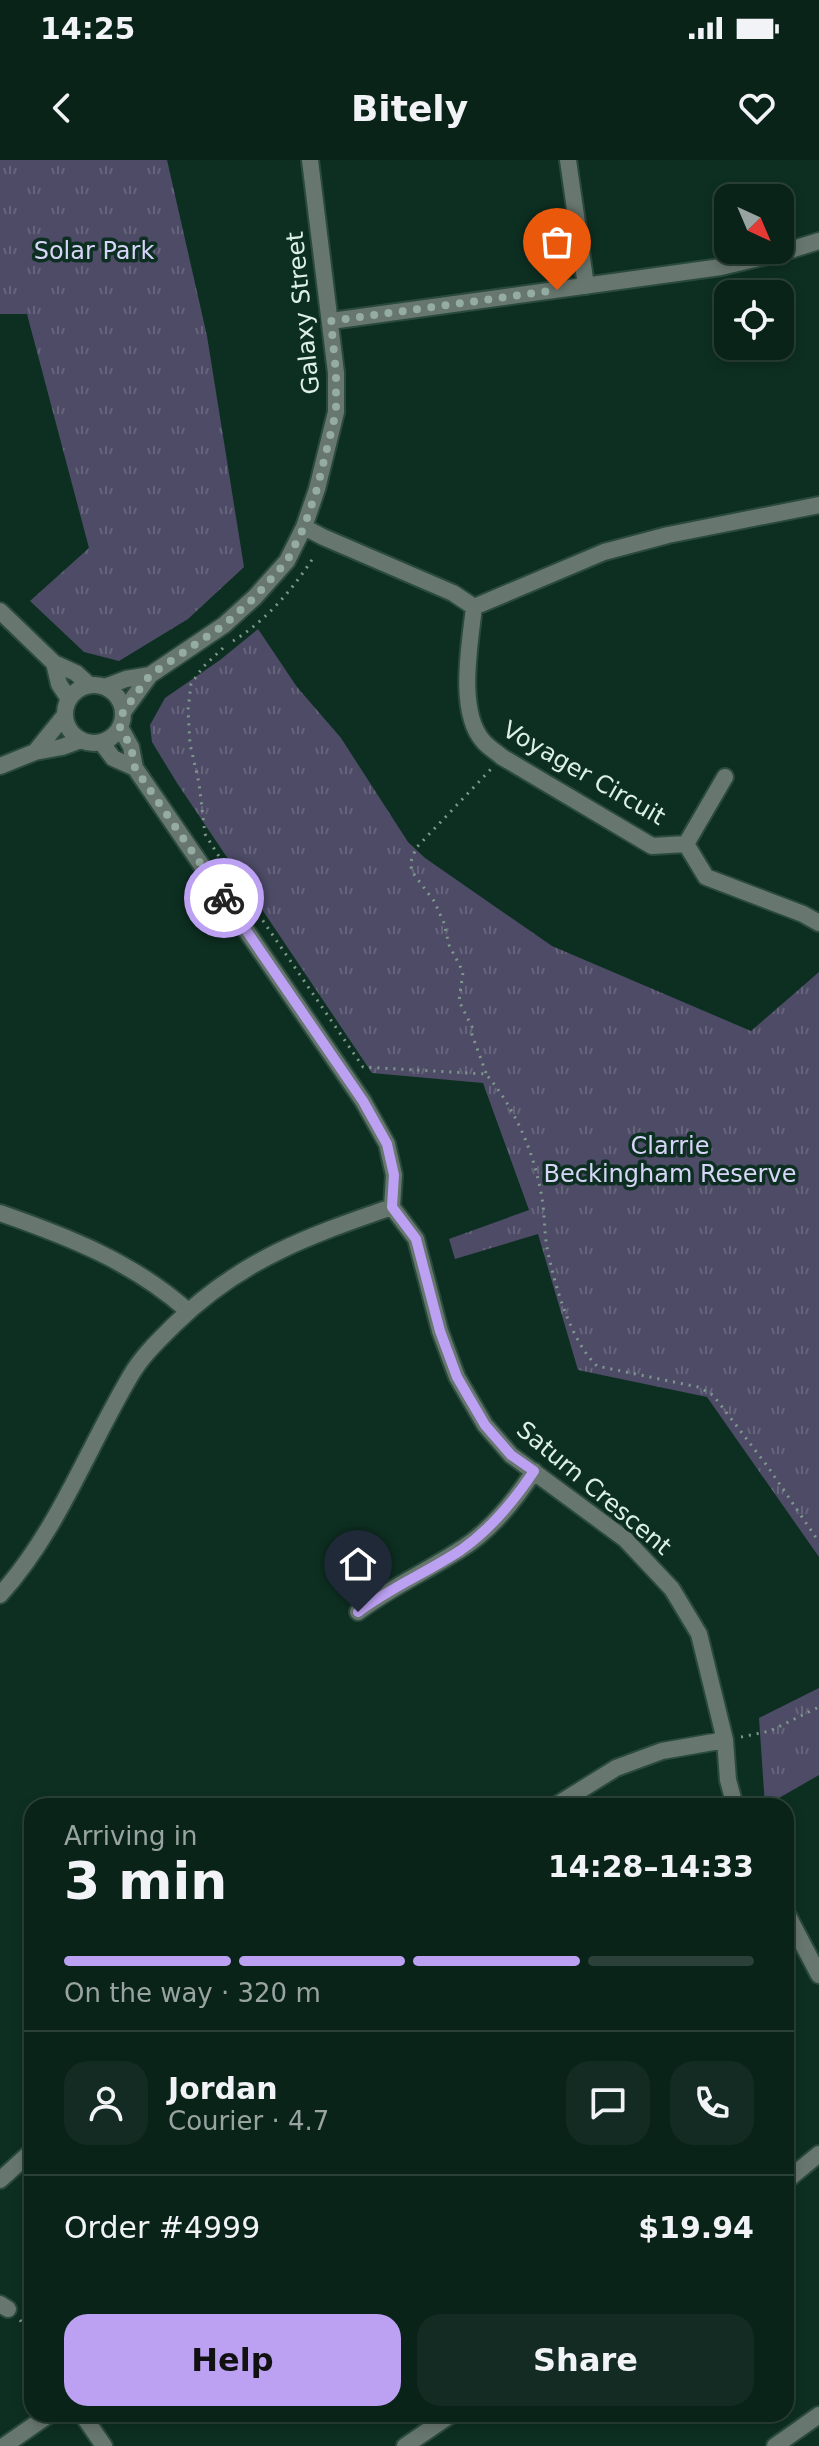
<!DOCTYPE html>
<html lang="en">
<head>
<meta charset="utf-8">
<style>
	:root { --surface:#0a2319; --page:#132b22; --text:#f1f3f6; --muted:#99a4a2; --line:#2a4038; --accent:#bca0f2 }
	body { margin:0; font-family:"DejaVu Sans",sans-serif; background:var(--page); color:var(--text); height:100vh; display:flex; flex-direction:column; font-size:30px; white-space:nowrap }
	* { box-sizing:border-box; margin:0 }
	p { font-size:26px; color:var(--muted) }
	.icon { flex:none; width:44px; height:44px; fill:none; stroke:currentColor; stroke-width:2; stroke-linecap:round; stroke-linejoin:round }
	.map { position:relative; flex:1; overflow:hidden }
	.panel { position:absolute; left:24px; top:1638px; width:770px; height:624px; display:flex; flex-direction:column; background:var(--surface); border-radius:24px; box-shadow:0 4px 12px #0003,0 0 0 2px var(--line) }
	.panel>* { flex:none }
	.needle { width:52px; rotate:136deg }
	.tools { position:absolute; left:714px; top:24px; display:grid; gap:16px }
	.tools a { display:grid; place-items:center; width:80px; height:80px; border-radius:16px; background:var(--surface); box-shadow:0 4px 12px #0003,0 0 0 2px var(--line); font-size:40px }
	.pin { position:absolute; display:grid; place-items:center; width:68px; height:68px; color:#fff; margin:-82px -34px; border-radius:50% 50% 50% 0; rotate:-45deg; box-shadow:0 0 8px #0007 }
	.pin .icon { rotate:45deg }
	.courier { position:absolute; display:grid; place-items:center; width:80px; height:80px; margin:-40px; border:6px solid #bca0f2; border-radius:50%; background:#fff; color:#222; box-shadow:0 2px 10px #0007 }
	.headline em { font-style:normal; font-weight:600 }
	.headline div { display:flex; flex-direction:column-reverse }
	.headline { display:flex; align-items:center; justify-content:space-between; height:136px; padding:0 40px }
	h1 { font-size:52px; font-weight:600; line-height:60px }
	.bar { display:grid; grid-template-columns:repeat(4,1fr); gap:12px 8px; align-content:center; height:96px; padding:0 40px }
	.bar i { height:10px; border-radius:6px; background:var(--line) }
	.bar .selected { background:var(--accent) }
	.bar p { grid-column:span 4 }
	.line { display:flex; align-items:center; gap:20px; padding:0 40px; border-top:2px solid var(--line) }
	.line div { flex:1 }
	.round { display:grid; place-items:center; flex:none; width:84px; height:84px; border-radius:24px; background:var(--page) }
	.cta { display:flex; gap:16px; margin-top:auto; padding:16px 40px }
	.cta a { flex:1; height:92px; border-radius:24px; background:var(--accent); color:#111; font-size:32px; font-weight:600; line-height:92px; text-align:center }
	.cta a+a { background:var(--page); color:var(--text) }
	.status { display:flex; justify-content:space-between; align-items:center; height:56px; padding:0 40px; background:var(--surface); direction:ltr }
	.status svg { height:22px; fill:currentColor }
	header { display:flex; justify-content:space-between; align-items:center; height:104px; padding:0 40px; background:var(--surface); font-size:36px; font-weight:600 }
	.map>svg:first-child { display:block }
	.park { fill:url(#park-tufts) }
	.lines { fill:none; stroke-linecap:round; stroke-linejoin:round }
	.minor-casing { stroke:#2a4a3d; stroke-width:20 }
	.path { stroke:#7f988d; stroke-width:3; stroke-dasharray:2 6; stroke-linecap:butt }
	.minor { stroke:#67766e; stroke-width:16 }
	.done { stroke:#94aca1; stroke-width:8; stroke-dasharray:0 14.4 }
	.route { stroke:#bca0f2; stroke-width:10 }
	.labels { text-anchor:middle; stroke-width:7; stroke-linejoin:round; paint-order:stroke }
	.park-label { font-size:24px; fill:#d7d5f8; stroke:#0d2f21 }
	.street-label { font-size:24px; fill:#ddf0e6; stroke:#0d2f21 }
</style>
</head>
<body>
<div class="status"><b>14:25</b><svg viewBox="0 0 49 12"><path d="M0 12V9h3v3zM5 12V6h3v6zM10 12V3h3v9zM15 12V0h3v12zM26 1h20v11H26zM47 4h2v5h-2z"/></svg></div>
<header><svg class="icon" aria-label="back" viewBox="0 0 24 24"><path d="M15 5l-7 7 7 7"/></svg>Bitely<svg class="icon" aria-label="heart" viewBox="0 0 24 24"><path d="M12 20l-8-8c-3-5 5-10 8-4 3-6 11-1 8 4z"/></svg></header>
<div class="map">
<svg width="819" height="2286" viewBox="0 0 819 2286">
	<defs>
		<pattern id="park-tufts" width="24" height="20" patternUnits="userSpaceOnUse" patternTransform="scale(2)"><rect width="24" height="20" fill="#4d4b66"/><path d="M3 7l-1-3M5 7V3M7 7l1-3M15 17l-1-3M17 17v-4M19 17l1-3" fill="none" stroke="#66657c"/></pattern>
	</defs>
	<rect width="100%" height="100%" fill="#0d2f21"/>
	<path class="park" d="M 0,0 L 167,0 L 207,176 L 244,407 L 188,459 L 119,501 L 84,492 L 30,441 L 89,388 L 27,154 L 0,154 Z
		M 258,469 L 297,527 L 341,578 L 408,682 L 425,698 L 552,786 L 751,871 L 819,812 L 819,1397 L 707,1237 L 578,1210 L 538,1074 L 455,1099 L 449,1079 L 529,1050 L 483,923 L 372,913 L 177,623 L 152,582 L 150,565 L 165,538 L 220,500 Z
		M 819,1528 L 819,1615 L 765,1646 L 759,1558 Z"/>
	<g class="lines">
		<g class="minor-casing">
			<path id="minor" d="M 568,0 L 586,126
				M 331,161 L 721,107 L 784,92 L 819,81
				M 304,367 L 323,377 L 453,433 L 474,447
				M 474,447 C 470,484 457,551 483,581 C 488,587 496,592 502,597 L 652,686 L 686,684 L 706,717 L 803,754 L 819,763
				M 474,447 L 604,392 L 668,375 L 819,345
				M 0,451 L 54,503 L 76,513 L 89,525
				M 54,503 L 59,524 L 69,539
				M65 554a29 29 0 1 1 58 0a29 29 0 1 1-58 0Z
				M 105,527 L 126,519 L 150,515
				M 123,552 L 150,515 L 224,465 L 255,437 L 287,401 L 304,367 L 317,329 L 336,252 L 336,213 L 310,0
				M 120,567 L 131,587 L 135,608 L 363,941 L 387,984 L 394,1015 L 392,1047 L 416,1079 L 440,1171 L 457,1217 L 485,1265 L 511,1295 L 625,1379 L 672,1429 L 699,1474 L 725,1580 L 728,1620 L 735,1646
				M 101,582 L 113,598 L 135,608
				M 35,592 L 65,555
				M 0,606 L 35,592 L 62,587 L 81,580
				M 686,684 L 725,617
				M 0,1053 C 69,1077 133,1102 188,1151
				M 0,1435 C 58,1371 87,1289 131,1215 C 142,1196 159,1180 174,1165 C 240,1100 308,1076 392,1047
				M 358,1452 C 390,1428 425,1412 458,1391 C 490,1372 514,1342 534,1311
				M 555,1646 L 616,1608 L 662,1591 L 725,1580
				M 786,1752 L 819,1815
				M 0,2020 L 32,1991
				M 786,2021 L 819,1994
				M 0,2144 L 8,2149
				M 82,2254 L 104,2286
				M 4,2286 L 50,2254
				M 405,2286 L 452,2254
				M 775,2286 L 819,2255"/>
		</g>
		<path class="path" d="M 233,481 C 267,460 294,428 315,395
			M 223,488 L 203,507 L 191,524 L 188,550 L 190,584 L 199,623 L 205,674 L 220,698 L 363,907 L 486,914 C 516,950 534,992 542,1038 C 545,1056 544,1075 548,1093 C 556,1129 571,1181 597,1206 L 698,1227 L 713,1235 L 768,1307 L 819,1382
			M 486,913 L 471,872 L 472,867 L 459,841 L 463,812 L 449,785 L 444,763 L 434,741 L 413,713 L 410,704 L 416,688 L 492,608
			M 741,1577 L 770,1571 L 819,1547
			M 20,2160 L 32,2176"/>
		<use href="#minor" class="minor"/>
	</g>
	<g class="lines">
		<path class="done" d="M 224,738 L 135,608 L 131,587 L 120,567 L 123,552 L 150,515 L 224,465 L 255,437 L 287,401 L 304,367 L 317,329 L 336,252 L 336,213 L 331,161 L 557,130"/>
		<path class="route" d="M 224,738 L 363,941 L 387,984 L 394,1015 L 392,1047 L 416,1079 L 440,1171 L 457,1217 L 485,1265 L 511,1295 L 534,1311 C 514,1341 491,1369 461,1390 C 428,1412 391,1427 358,1452"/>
	</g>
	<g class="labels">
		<g class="park-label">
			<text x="94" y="99">Solar Park</text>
			<text x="670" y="994">Clarrie<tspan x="670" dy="28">Beckingham Reserve</tspan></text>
		</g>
		<g class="street-label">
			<text transform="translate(303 153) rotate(-96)" y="8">Galaxy Street</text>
			<text transform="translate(584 613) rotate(30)" y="8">Voyager Circuit</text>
			<text transform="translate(594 1328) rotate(40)" y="8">Saturn Crescent</text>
		</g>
	</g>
</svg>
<div class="tools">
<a><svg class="needle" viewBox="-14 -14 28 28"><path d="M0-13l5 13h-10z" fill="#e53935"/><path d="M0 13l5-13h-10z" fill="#99a4a2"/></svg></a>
<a><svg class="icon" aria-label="locate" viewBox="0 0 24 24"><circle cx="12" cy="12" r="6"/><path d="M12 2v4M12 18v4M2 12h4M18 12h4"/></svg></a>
</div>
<div class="pin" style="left:557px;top:130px;background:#ea580c"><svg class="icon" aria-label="bag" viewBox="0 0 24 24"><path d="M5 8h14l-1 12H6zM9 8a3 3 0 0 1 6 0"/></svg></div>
<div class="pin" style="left:358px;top:1452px;background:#1f2937"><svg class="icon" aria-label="home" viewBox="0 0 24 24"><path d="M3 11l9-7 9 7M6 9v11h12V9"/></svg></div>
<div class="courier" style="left:224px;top:738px"><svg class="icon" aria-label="bike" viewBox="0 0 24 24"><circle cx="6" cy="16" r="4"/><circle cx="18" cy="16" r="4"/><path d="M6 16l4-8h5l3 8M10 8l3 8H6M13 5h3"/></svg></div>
<section class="panel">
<div class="headline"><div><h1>3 min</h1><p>Arriving in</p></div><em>14:28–14:33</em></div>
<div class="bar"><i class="selected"></i><i class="selected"></i><i class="selected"></i><i></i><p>On the way · 320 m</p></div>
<div class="line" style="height:144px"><a class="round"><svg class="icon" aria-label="person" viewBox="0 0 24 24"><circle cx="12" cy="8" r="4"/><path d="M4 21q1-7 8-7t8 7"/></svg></a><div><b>Jordan</b><p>Courier · 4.7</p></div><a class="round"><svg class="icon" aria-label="chat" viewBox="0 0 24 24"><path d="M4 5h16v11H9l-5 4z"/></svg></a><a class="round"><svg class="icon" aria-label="phone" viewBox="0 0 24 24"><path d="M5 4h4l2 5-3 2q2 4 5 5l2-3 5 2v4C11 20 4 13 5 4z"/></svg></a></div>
<div class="line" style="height:104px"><div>Order #4999</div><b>$19.94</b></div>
<div class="cta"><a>Help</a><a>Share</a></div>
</section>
</div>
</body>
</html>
